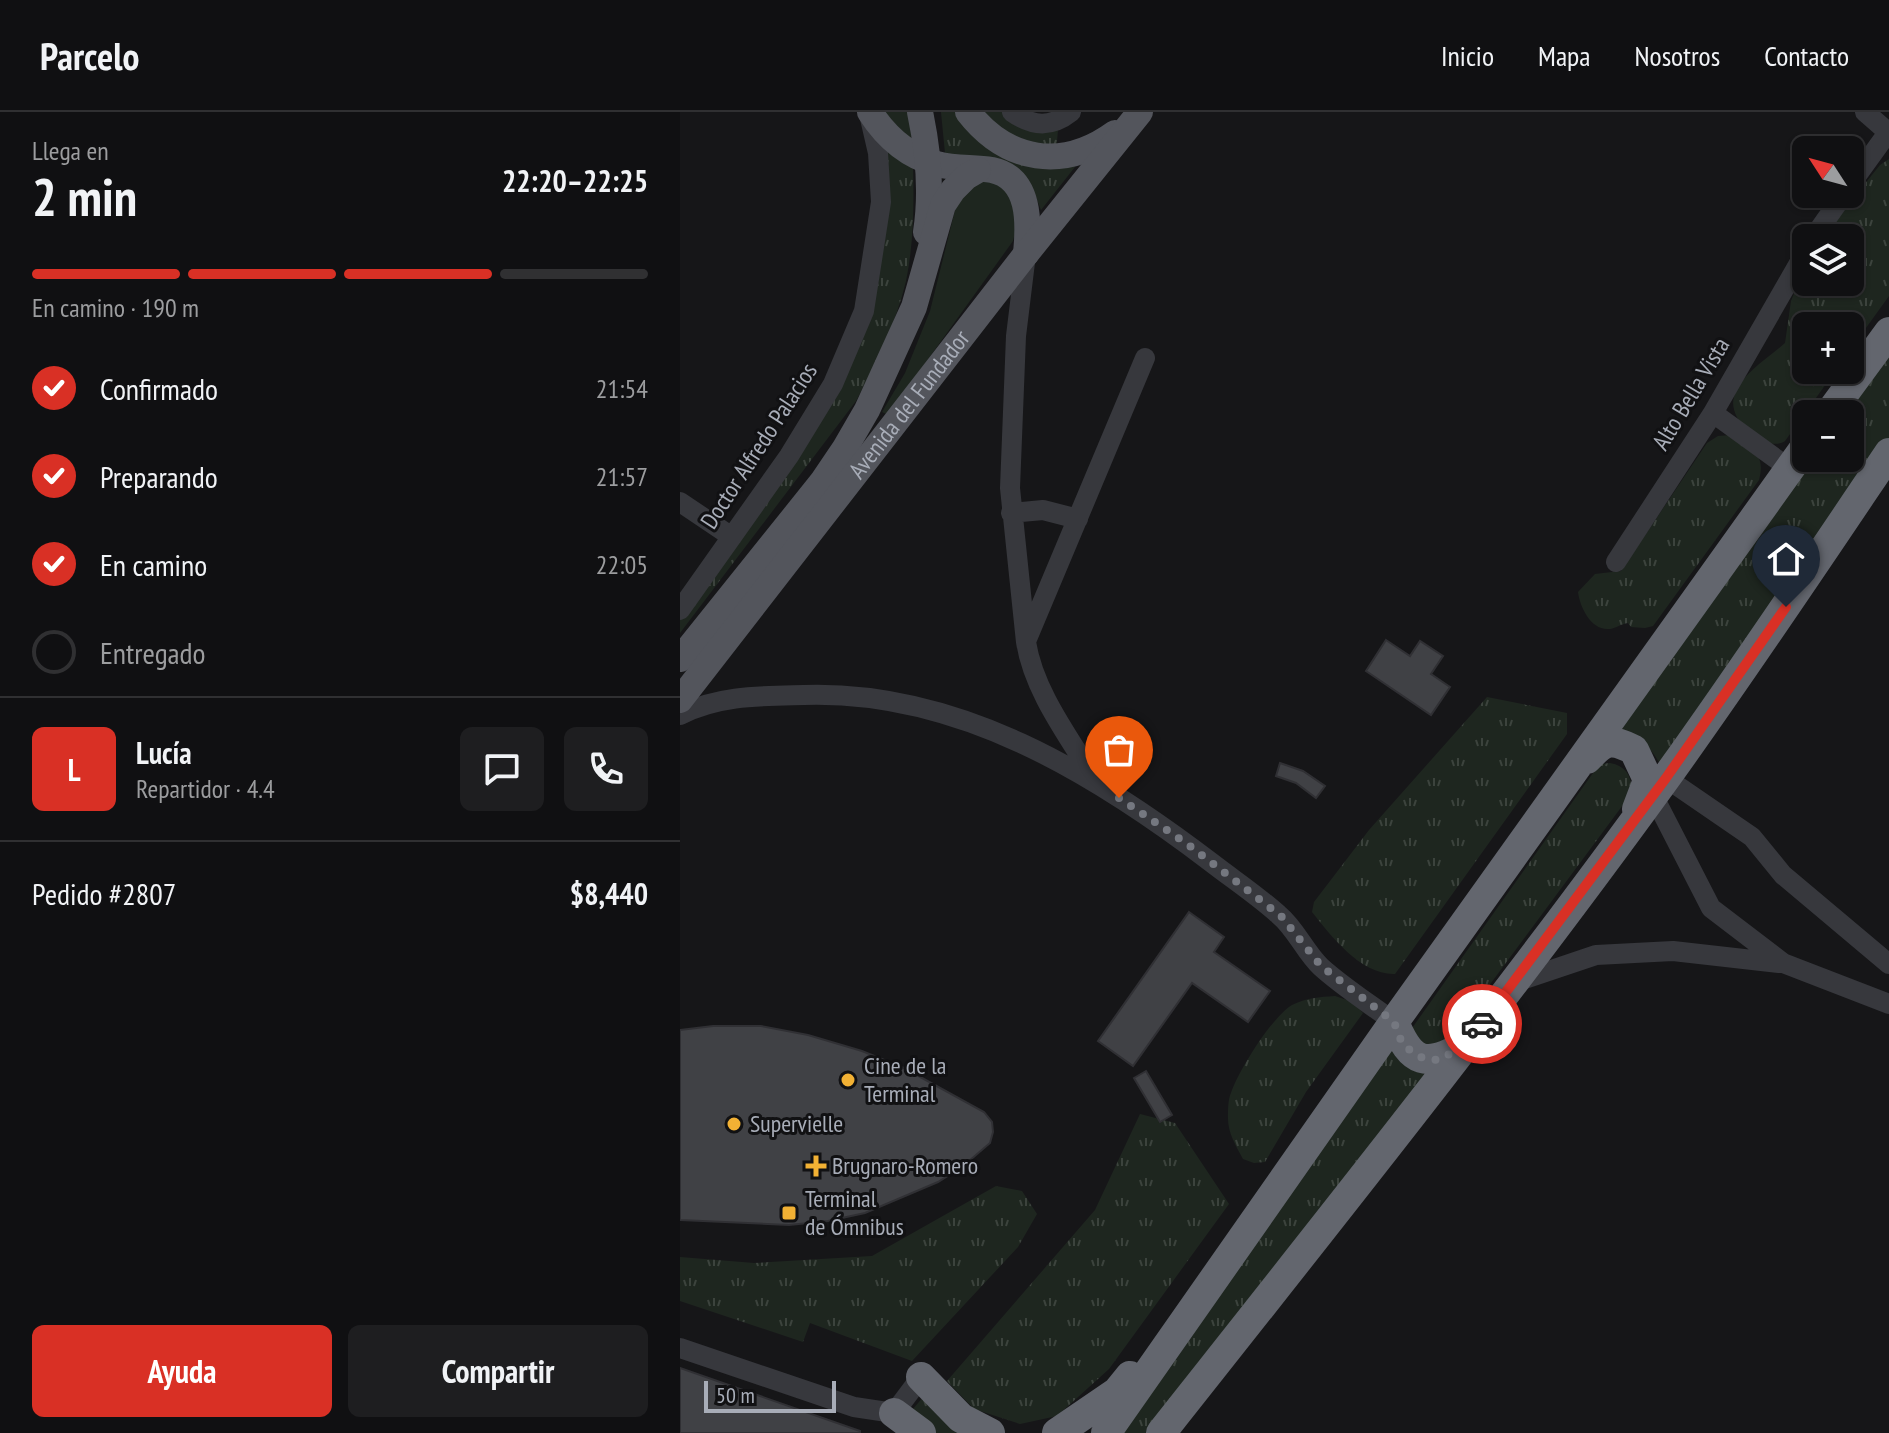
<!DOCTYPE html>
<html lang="es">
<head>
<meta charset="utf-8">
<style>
	:root { --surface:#101012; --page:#1e1e20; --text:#f1f3f6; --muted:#9c9d9f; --line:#303032; --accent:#d93025 }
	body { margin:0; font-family:"PT Sans Narrow",sans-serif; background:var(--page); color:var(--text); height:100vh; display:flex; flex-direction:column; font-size:30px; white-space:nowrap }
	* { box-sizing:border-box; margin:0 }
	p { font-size:26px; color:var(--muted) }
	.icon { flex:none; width:44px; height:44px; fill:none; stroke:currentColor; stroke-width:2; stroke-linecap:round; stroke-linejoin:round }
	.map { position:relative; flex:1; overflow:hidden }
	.panel { display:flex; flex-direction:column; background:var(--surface); width:680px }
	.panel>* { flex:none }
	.needle { width:52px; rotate:306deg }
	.buttons { position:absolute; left:1112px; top:24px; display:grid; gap:16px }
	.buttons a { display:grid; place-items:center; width:72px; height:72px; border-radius:12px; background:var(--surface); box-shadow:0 2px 6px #0004,0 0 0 2px var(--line); font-size:40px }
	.scale { position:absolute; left:24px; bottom:20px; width:132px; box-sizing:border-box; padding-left:8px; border:4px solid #a8adb8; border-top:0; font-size:22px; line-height:28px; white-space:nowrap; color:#a8adb8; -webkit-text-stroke:6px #111113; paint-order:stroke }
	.pin { position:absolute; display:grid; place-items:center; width:68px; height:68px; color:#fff; margin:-82px -34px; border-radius:50% 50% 50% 0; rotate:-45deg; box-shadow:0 0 8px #0007 }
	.pin .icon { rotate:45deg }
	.courier { position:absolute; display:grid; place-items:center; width:80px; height:80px; margin:-40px; border:6px solid #d93025; border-radius:50%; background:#fff; color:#222; box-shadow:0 2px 10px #0007 }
	.head em { font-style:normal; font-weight:700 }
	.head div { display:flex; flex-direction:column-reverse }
	.head { display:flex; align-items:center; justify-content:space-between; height:136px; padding:0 32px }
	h1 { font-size:52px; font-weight:700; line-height:60px }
	.bar { display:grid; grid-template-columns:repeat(4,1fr); gap:12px 8px; align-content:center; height:96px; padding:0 32px }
	.bar i { height:10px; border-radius:6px; background:var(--line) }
	.bar .active { background:var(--accent) }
	.bar p { grid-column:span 4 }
	.line { display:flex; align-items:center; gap:20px; padding:0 32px; border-top:2px solid var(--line) }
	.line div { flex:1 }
	.round { display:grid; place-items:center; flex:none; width:84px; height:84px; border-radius:12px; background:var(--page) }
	ol { padding:0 32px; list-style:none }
	li { display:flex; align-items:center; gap:24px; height:88px }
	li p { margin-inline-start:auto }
	li .icon { padding:8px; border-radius:50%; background:var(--accent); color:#fff; stroke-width:4 }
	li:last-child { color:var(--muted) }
	li i { width:44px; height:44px; border:4px solid var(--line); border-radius:50% }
	.cta { display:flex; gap:16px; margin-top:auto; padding:16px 32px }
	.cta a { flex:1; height:92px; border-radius:12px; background:var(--accent); color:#fff; font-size:32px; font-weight:700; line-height:92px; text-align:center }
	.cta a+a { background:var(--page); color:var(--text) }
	header { display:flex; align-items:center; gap:48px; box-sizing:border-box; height:112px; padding:0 40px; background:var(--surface); border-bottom:2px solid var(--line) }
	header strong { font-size:38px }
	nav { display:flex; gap:44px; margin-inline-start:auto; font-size:28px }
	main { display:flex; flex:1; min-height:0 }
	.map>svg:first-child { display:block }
	.grass { fill:url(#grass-tufts) }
	.park { fill:#1e261f }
	.building { fill:#404145; stroke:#303034; stroke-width:2 }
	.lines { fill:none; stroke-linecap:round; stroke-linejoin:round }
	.minor { stroke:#37383d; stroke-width:20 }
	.major { stroke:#53555c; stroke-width:26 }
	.highway { stroke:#63666e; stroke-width:30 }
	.done { stroke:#757880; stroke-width:8; stroke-dasharray:0 14.4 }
	.route { stroke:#d93025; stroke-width:10 }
	.poi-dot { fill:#f2b134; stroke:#111113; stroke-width:3 }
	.labels { text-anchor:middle; stroke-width:6; stroke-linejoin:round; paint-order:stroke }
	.street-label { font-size:24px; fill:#a8adb8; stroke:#111113 }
	.poi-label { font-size:24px; fill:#a8adb8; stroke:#111113; text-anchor:start }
</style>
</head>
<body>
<header>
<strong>Parcelo</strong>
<nav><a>Inicio</a><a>Mapa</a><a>Nosotros</a><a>Contacto</a></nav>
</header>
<main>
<section class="panel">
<div class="head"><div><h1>2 min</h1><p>Llega en</p></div><em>22:20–22:25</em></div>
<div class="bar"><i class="active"></i><i class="active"></i><i class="active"></i><i></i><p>En camino · 190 m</p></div>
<ol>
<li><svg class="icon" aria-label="check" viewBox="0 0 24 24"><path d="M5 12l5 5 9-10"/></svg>Confirmado<p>21:54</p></li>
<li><svg class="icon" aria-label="check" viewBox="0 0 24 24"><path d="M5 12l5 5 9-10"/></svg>Preparando<p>21:57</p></li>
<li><svg class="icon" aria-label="check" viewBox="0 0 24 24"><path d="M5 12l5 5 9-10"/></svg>En camino<p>22:05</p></li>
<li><i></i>Entregado</li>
</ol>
<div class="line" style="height:144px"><b class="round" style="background:var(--accent);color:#fff">L</b><div><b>Lucía</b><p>Repartidor · 4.4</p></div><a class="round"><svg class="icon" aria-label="chat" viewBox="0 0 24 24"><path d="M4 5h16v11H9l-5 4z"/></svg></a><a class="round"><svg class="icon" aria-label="phone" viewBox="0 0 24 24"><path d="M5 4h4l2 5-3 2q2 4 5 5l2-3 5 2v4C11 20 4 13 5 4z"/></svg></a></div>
<div class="line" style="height:104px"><div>Pedido #2807</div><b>$8,440</b></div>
<div class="cta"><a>Ayuda</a><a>Compartir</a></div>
</section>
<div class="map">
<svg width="1209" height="1321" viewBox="0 0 1209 1321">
	<defs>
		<pattern id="grass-tufts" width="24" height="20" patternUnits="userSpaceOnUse" patternTransform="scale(2)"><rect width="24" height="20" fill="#1e261f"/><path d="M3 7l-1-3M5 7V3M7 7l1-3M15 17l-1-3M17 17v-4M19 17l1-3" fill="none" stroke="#3c433d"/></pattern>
	</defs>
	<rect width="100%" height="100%" fill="#161618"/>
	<path class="grass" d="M 200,0 L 228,0 L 233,36 Z
		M 261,0 L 280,0 L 292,16 L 402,46 L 361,98 L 353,77 L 265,41 Z
		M 300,0 L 323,0 L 378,18 L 376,40 L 333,29 Z
		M 204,31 L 233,52 C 234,91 234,130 226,169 C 216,211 196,251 176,289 L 0,521 L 0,507 L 160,279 Z
		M 1209,47 L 1209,184 L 1170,238 L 1170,214 L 1126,214 L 1126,258 L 1156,258 L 1105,329 C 1085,342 1047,308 1054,285 C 1061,262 1087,247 1105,231 L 1111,189 L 1126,152 L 1126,170 L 1170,170 L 1170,126 L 1141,126 L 1200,53 Z
		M 1209,235 L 1209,326 L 1056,554 L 982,656 C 970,631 958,626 933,617 L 1129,346 L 1170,346 L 1170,302 L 1161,302 Z
		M 1052,323 C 1072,338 1086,341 1079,368 L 973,514 L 965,516 L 951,515 L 948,511 C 941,512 936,516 930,517 C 911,519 900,495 898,480 L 915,462 L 941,459 L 1027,331 L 1038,324 Z
		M 807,585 L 887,601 L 887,622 L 715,862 C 681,863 651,824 632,800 L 634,790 L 689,718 Z
		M 930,651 C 947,654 953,666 951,682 L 771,925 L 749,939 L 730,919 L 913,661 L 921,652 Z
		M 655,884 L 673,890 L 683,901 L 626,980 L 585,1050 L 574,1051 L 563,1047 C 556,1034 548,1021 548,1006 C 548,999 548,987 551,981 C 559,958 592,905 612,893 C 626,886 640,885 655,884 Z
		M 710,931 L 754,958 L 468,1321 L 437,1321 Z
		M 460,1002 L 495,1011 L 549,1092 L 429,1257 L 377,1304 L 340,1312 L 294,1297 L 267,1269 L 415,1098 Z
		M 316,1074 L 342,1079 L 357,1102 L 338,1135 L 232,1249 L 130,1211 L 123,1230 L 0,1189 L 0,1145 L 74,1151 L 192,1144 Z
		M 244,1284 L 287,1321 L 252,1321 L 233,1297 Z"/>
	<path class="park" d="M 308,66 L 330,76 L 337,113 L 333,129 L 208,303 L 202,300 L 225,261 L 250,199 L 279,82 Z"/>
	<path class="building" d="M 706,528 L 730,544 L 740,529 L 763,544 L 751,562 L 770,575 L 751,603 L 686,559 Z
		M 600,651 L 623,659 L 645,674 L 636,686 L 616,671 L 596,664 Z
		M 509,800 L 544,825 L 534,840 L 590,879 L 568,910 L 512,871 L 453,954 L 418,929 Z
		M 33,914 L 81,914 L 128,923 L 182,939 L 224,956 L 304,1000 L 312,1010 L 313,1020 L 310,1031 L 282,1055 L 258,1070 L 185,1101 L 148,1109 L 109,1113 L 0,1108 L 0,918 Z
		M 466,959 L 492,1003 L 480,1010 L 454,966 Z
		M 0,1256 L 180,1319 L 180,1321 L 0,1321 Z"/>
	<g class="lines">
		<path class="minor" d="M 332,0 C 353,15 371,16 391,0
			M 1185,0 L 1209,21
			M 1170,73 L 1209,19
			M 1133,126 L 1164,82
			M 346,142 L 336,224 L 330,376 L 346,530 C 354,580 389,625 415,668
			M 1033,301 L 1110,357
			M 0,390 L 52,425
			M 331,401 L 363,398 L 398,407
			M 936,450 L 1033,301 L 1126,139
			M 0,498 L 109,344 L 153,272 L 184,199 L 201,90 L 198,41 L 189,2
			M 347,527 L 465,246
			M 0,603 C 39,583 81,584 124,583 C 278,578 414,661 532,751 C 554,768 578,784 599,803 C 616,817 625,840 641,855 C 663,875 690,892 714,910
			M 986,666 L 1072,725 L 1103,763 L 1209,852
			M 973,683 L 1031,796 L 1103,851 L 1209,892
			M 833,871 L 916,843 L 993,839 L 1099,851
			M 0,1236 L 174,1295 L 214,1301 L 241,1265"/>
		<g class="major">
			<path d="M 190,0 C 206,25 227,44 257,52 C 275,57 294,55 312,58 C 351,66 349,112 346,142"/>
			<path d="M 240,0 C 248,38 252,82 246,120"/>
			<path d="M 288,0 C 327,50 383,59 435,21"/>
			<path d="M 0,547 L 142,370 L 165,336 L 187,298 L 234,195 L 263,93 L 273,78 L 286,65 L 298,58"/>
			<path id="s1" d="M 0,588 L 346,142 L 460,0"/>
		</g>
		<path class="highway" d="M 1149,302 L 1209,220
			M 907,647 C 925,628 930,626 954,638 L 968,668 L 957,697
			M 714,910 C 732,953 745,955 785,934
			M 241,1265 L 281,1306 L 310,1321
			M 214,1301 L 241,1321
			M 377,1321 L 437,1280 L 450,1264
			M 426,1321 L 714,910 L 1126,334
			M 481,1321 C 651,1106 822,892 983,670 C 1061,562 1135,451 1209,341"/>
	</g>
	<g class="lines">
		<path class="done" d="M 439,686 L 506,731 L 601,804 L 641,854 L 714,910 L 722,931 L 732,940 L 743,946 L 758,948 L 785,934 L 802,912"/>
		<path class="route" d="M 802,912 L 986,666 L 1106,495"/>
	</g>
	<g class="poi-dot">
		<circle cx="168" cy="968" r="8"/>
		<circle cx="54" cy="1012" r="8"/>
		<path d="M132 1042h8v8h8v8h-8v8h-8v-8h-8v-8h8z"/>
		<rect x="101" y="1093" width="16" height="16" rx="4"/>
	</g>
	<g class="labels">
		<g class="street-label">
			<text transform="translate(1011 282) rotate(-59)" y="8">Alto Bella Vista</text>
			<text dy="8" stroke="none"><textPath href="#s1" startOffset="374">Avenida del Fundador</textPath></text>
			<text transform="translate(79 334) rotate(-57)" y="8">Doctor Alfredo Palacios</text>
		</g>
		<g class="poi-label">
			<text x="184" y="962">Cine de la<tspan x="184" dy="28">Terminal</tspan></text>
			<text x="70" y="1020">Supervielle</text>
			<text x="152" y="1062">Brugnaro-Romero</text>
			<text x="125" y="1095">Terminal<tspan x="125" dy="28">de Ómnibus</tspan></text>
		</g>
	</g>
</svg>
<div class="buttons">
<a><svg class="needle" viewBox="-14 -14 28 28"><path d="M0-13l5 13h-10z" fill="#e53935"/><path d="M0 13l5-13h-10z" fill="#9c9d9f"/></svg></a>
<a><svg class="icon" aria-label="layers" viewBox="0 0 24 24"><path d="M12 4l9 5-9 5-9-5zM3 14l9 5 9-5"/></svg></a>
<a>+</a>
<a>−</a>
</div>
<div class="scale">50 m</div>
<div class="pin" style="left:439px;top:686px;background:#ea580c"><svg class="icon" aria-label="bag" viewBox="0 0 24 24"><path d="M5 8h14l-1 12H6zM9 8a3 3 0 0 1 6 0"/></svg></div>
<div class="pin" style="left:1106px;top:495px;background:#1f2937"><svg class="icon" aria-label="home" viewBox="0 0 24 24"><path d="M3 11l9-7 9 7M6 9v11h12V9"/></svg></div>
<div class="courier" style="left:802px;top:912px"><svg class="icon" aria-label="car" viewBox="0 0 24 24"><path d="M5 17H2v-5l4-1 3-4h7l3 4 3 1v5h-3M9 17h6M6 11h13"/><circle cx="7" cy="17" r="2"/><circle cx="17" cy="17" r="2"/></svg></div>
</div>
</main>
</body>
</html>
